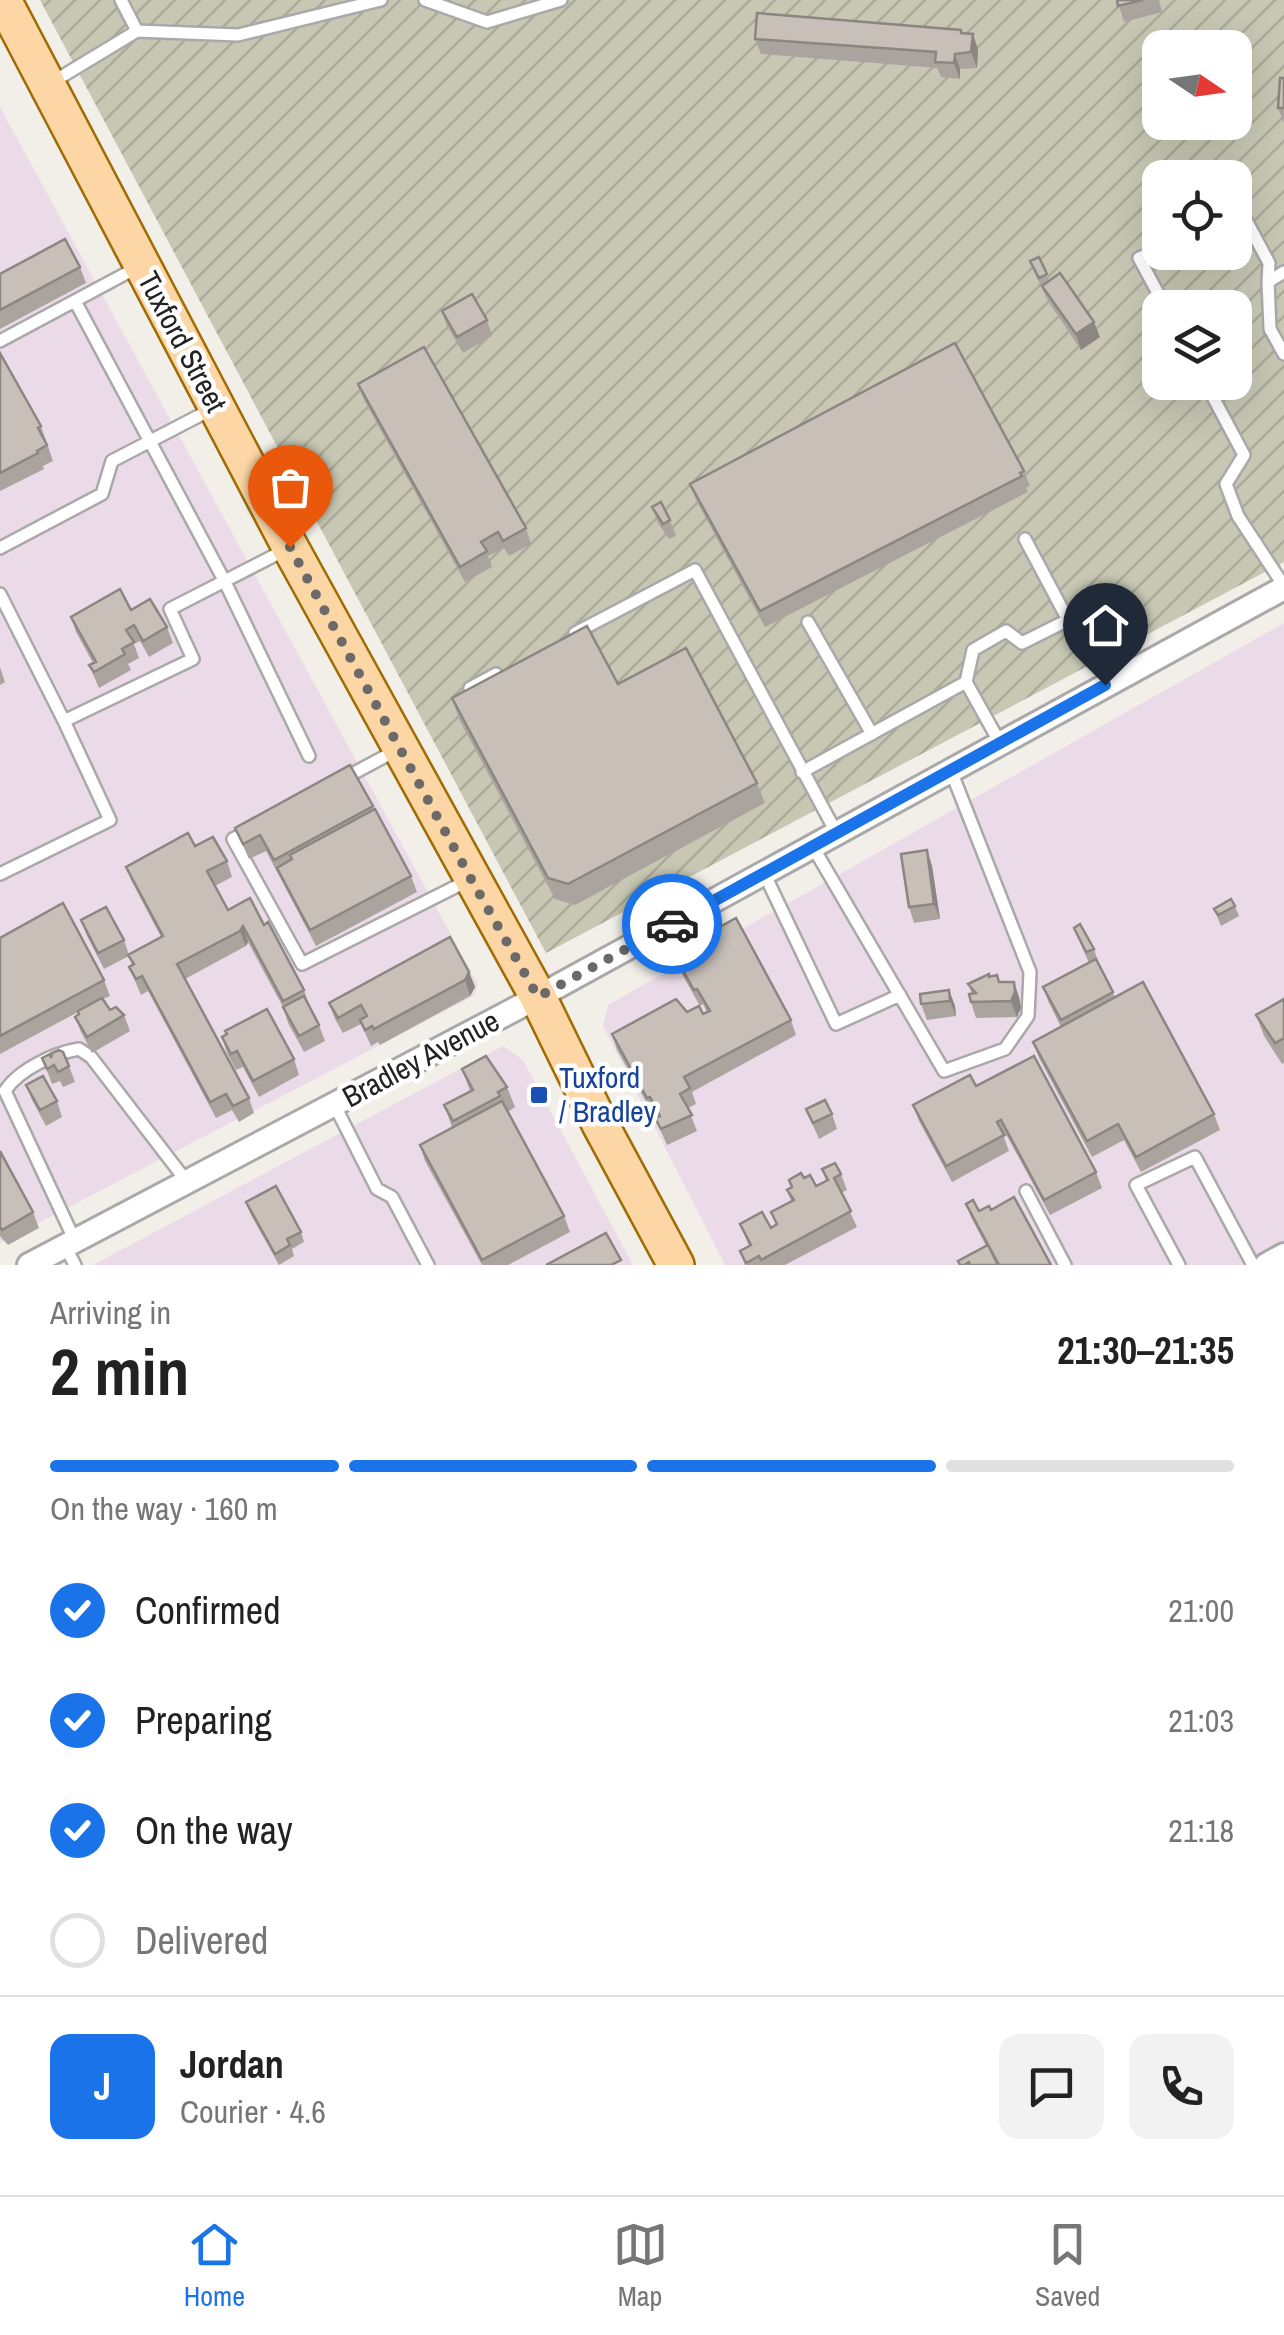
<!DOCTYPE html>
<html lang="en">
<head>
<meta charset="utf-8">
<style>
	:root { --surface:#fff; --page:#f2f2f2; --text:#222; --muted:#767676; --line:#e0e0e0; --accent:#1a73e8 }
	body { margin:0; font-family:"Archivo Narrow",sans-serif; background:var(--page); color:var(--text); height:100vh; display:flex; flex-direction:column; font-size:38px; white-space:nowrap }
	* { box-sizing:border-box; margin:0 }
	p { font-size:32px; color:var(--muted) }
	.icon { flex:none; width:55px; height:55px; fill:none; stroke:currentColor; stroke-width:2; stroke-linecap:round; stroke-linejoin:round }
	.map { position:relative; height:1265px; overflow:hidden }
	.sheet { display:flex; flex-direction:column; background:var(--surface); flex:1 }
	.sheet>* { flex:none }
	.needle { width:65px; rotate:103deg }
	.controls { position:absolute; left:1142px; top:30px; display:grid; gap:20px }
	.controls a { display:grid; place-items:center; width:110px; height:110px; border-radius:20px; background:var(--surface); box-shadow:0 10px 40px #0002; font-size:50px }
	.pin { position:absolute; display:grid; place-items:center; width:85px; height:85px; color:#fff; margin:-102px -42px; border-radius:50% 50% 50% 0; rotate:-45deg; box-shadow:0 0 10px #0007 }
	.pin .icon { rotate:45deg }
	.courier { position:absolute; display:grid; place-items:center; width:100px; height:100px; margin:-50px; border:8px solid #1a73e8; border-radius:50%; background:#fff; color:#222; box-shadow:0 2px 12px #0007 }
	.overview em { font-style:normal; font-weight:800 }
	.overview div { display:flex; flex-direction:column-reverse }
	.overview { display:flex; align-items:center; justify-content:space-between; height:170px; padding:0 50px }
	h1 { font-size:65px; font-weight:800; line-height:75px }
	.bar { display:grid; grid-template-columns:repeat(4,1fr); gap:15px 10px; align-content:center; height:120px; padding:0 50px }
	.bar i { height:12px; border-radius:8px; background:var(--line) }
	.bar .on { background:var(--accent) }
	.bar p { grid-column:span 4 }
	.line { display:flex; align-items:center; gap:25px; padding:0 50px; border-top:2px solid var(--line) }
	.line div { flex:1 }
	.round { display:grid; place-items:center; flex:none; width:105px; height:105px; border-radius:20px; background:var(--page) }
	ol { padding:0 50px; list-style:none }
	li { display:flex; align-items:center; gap:30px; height:110px }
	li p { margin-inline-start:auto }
	li .icon { padding:10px; border-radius:50%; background:var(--accent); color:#fff; stroke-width:4 }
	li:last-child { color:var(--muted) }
	li i { width:55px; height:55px; border:5px solid var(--line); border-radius:50% }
	.tab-bar { display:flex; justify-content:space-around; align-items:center; height:140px; border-top:2px solid var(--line); background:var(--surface); font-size:28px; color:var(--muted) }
	.tab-bar a { display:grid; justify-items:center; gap:5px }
	.tab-bar .on { color:var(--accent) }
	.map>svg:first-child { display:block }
	.industrial { fill:#ebdbe8 }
	.construction { fill:url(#construction-furrows); fill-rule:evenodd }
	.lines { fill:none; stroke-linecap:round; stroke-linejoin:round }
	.lane-casing { stroke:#a9a9a9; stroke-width:16 }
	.street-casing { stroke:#a9a9a9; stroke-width:28 }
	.primary-casing { stroke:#a06b00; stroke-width:40 }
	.lane { stroke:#fff; stroke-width:11 }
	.street { stroke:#fff; stroke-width:22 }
	.primary { stroke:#fcd6a4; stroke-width:35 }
	.wall { fill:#aba49e }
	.shaded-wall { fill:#8b8681 }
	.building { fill:#c7bfb8; stroke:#8b8681; stroke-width:2.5 }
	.done { stroke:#6b6a68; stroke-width:10; stroke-dasharray:0 18 }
	.route { stroke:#1a73e8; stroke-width:12 }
	.transit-dot { fill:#1a4fb4; stroke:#fff; stroke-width:4 }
	.labels { text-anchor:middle; stroke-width:9; stroke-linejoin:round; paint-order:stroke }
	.street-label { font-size:30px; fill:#222; stroke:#fff }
	.transit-label { font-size:30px; fill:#164399; stroke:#fff; text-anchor:start }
</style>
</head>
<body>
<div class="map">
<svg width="1284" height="1265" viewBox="0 0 1284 1265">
	<defs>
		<pattern id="construction-furrows" width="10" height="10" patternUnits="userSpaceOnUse" patternTransform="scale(2.5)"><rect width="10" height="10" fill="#c7c7b4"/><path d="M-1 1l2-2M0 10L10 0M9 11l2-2" fill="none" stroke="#abab9a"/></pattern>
	</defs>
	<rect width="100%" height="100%" fill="#f2efe9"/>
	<path class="industrial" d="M 0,107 L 478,984 L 474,996 L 0,1243 Z
		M 1284,623 L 1284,1249 L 1251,1265 L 725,1265 L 603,1026 L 608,1005 Z
		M 503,1046 L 523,1060 L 633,1265 L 93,1265 Z"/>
	<path class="construction" d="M 40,0 L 1284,0 L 1284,562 L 546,953 ZM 1160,48 L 1235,48 L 1235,122 L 1160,122 ZM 1160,178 L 1235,178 L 1235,252 L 1160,252 ZM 1160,308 L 1235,308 L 1235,382 L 1160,382 Z"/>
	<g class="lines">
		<g class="lane-casing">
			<path id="lane" d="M 425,0 L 487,22 L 561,0
				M 137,31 L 238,35 L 381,0
				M 51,83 L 137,31 L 121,0
				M 1235,223 L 1246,220 L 1269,263 L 1268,282
				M 1160,250 L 1139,258 L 1166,308
				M 1284,272 L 1268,282 L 1270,329 L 1284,354
				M 75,301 L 225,582 L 309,756
				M 0,341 L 138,267
				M 1205,382 L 1244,455 L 1226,484 L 1238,516 L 1284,586
				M 0,548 L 102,494 L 112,461 L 212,409
				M 0,594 L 64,721 L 193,659 L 170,609 L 287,549
				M 808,622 L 872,734
				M 575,633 L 695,570 L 837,834
				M 966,682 L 1000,743
				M 470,688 L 496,674
				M 802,772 L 966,682 L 973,650 L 1006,631 L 1022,643 L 1068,620 L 1025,539
				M 341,780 L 395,751
				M 251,830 L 233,839 L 302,964 L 467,881
				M 813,847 L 944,1071 L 1005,1049 L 1028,1016 L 1030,972 L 951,771
				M 764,873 L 836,1024 L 900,995
				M 0,874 L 110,820 L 64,721
				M 334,1104 L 377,1189 L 392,1197 L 428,1265
				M 1026,1191 L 1065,1265
				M 75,1241 L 5,1091 C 19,1069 55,1053 79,1049 L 91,1057 L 187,1182
				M 65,1246 L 75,1265
				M 1179,1265 L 1136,1185 L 1195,1157 L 1253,1265"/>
		</g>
		<g class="street-casing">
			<path id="street" d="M 29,1265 L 538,997 L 1284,588
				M 1266,1265 L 1284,1255"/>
		</g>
		<g class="primary-casing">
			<path id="primary" d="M 3,0 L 290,547 L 538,997 L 600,1124 L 676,1265"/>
		</g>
		<use href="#lane" class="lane"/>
		<use href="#street" class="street"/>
		<use href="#primary" class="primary"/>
	</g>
	<path class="wall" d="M 1117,0 L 1159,0 L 1162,12 L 1124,22 Z
		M 962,33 L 978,49 L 977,68 L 960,69 L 960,79 L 941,77 L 937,68 L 761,54 L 755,39 Z
		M 1284,78 L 1284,123 L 1278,108 Z
		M 1039,257 L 1049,281 L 1100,337 L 1081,350 L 1048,301 L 1036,276 L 1030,261 Z
		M 80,267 L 86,283 L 0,329 L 0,274 Z
		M 442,311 L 487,320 L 492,336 L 463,353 L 447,326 Z
		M 0,353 L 41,426 L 53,461 L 43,466 L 44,469 L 0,491 Z
		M 358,384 L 526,528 L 531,544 L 509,556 L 504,548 L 488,556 L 492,567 L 465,582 L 364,400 Z
		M 1024,471 L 1030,486 L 1026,488 L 1028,492 L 765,627 L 696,500 L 690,484 Z
		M 652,507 L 670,520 L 676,536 L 669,539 L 658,523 Z
		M 131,610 L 167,627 L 173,643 L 149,657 L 140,641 L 134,644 L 139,658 L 128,664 L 131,670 L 99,688 L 89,665 L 93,663 L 76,632 L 71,617 Z
		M 0,667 L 5,682 L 0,685 Z
		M 618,684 L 757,783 L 765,803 L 575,905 L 555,899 L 459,719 L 452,698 Z
		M 373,806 L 411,876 L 417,892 L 316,946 L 266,851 L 249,859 L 235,828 Z
		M 927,850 L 932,866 L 940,919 L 914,923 L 909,907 Z
		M 227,861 L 232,877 L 215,886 L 228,910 L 264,925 L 304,990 L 309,1006 L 319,1025 L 325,1041 L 304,1052 L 288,1023 L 283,1007 L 248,942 L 246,946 L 185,979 L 249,1098 L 254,1113 L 239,1122 L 232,1110 L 216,1118 L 148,991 L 141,995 L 129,967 L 132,965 L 129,956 L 104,969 L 87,936 L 81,920 L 124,940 L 129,955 L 161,937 L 132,882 L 126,867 Z
		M 1235,906 L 1239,916 L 1221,926 L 1214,909 Z
		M 1074,928 L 1094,949 L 1099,965 L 1115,997 L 1214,1114 L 1220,1130 L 1141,1172 L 1124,1140 L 1092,1157 L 1039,1058 L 1033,1042 L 1061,1027 L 1049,1003 L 1043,987 L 1089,963 Z
		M 0,938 L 104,980 L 110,996 L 103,999 L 110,1010 L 124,1015 L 130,1031 L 92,1053 L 81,1032 L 75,1017 L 79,1014 L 78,1012 L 0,1054 Z
		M 673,953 L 791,1020 L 796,1035 L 692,1092 L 696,1104 L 688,1108 L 697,1131 L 667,1145 L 655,1118 L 658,1117 L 656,1112 L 653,1114 L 617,1050 L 612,1034 L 687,1012 L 703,1014 L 707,1012 L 703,1004 L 700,1006 L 679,969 Z
		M 469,972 L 475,987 L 470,996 L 380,1045 L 378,1042 L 371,1046 L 361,1024 L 343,1033 L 335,1019 L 329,1003 Z
		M 990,977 L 1000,982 L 1014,982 L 1019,997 L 1021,1008 L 1017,1017 L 976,1018 L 971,1002 L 972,994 L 968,984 Z
		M 949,990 L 955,1006 L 956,1016 L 927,1020 L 921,1004 Z
		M 1284,999 L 1284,1063 L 1282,1064 L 1264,1036 L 1256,1015 Z
		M 222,1037 L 294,1059 L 299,1075 L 259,1097 L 243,1067 L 236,1070 L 227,1053 Z
		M 42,1058 L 51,1058 L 69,1066 L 75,1082 L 63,1087 L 60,1081 L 52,1084 Z
		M 462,1069 L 507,1087 L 515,1107 L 508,1112 L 564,1216 L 570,1232 L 508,1265 L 482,1265 L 425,1161 L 420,1145 L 452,1127 L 444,1105 L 470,1091 Z
		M 26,1085 L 57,1101 L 62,1117 L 46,1126 L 32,1100 Z
		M 976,1086 L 1096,1172 L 1102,1188 L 1050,1215 L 1007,1136 L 1004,1137 L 1009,1151 L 952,1182 L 919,1121 L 913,1105 Z
		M 806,1109 L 832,1114 L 837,1129 L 819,1139 Z
		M 0,1151 L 33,1212 L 39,1228 L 8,1245 L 0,1236 Z
		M 822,1169 L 841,1174 L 847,1190 L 841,1193 L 857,1227 L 785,1265 L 745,1265 L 740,1251 L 749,1246 L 740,1224 L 771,1228 L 776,1225 L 771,1212 L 791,1201 L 787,1190 L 792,1188 L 789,1180 L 804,1178 L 816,1186 L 826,1181 Z
		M 246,1202 L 301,1232 L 304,1242 L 292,1249 L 294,1256 L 279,1265 L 250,1213 Z
		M 966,1204 L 979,1211 L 991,1210 L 1051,1265 L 959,1265 L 986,1246 L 972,1219 Z"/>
	<path class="shaded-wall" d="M 973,34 L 978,49 L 977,68 L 971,52 Z
		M 955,54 L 960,69 L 960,79 L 954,63 Z
		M 1094,322 L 1100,337 L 1081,350 L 1076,334 Z
		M 927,850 L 932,866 L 940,919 L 934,904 Z
		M 243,926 L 248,942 L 246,946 L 240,931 Z
		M 469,972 L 475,987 L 470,996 L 465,980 Z
		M 1014,982 L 1019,997 L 1021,1008 L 1017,1017 L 1011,1001 Z
		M 949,990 L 955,1006 L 956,1016 L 950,1001 Z"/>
	<path class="building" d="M 1117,0 L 1143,0 L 1118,6 Z
		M 757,13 L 961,30 L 961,33 L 973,34 L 971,52 L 955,54 L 954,63 L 935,62 L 936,52 L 755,39 Z
		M 1280,78 L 1284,78 L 1284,108 L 1278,108 Z
		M 65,239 L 80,267 L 0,310 L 0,274 Z
		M 1039,257 L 1047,274 L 1039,278 L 1030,261 Z
		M 1060,273 L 1094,322 L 1076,334 L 1042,286 Z
		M 472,294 L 487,320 L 457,337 L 442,311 Z
		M 955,343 L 1024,471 L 1020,473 L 1022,476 L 760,611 L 690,484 Z
		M 424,347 L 526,528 L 503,541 L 498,532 L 481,542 L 487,551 L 460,567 L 358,384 Z
		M 0,353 L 41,426 L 38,428 L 47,445 L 37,451 L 38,453 L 0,473 Z
		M 661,502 L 670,520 L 663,524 L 652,507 Z
		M 120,589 L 131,610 L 150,599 L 167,627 L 143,641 L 134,625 L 126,630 L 134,642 L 122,649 L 125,654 L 94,672 L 89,665 L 96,662 L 71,617 Z
		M 587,626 L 618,684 L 686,648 L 757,783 L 568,884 L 548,878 L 452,698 Z
		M 350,765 L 373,806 L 274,860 L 260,835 L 243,844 L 235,828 Z
		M 375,809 L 411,876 L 310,930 L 277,868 L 292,859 L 290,855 Z
		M 188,833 L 195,846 L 213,837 L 227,861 L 207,871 L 228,910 L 250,898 L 264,925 L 268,922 L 304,990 L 283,1001 L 243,926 L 240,931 L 177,964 L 249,1098 L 233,1106 L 226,1094 L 210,1102 L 142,976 L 136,979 L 129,967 L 134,964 L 128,955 L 163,936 L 126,867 Z
		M 927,850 L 934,904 L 909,907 L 901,854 Z
		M 1231,899 L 1235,906 L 1218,915 L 1214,909 Z
		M 63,903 L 104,980 L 0,1036 L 0,938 Z
		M 106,907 L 124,940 L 98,953 L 81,920 Z
		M 736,918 L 791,1020 L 684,1077 L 690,1088 L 680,1094 L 692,1115 L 661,1129 L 655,1118 L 660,1116 L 650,1097 L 647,1098 L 612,1034 L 676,999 L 687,1012 L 699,1006 L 703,1014 L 710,1011 L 697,989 L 694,990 L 673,953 Z
		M 1080,924 L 1094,949 L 1086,952 L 1074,928 Z
		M 450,937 L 469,972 L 465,980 L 374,1029 L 372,1026 L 365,1030 L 360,1020 L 367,1016 L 361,1005 L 338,1018 L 329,1003 Z
		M 1096,959 L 1113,992 L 1061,1020 L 1043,987 Z
		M 989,974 L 989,977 L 997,975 L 999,982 L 1014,982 L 1015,992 L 1011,1001 L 971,1002 L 969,994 L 976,993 L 968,984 Z
		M 1143,982 L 1214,1114 L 1136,1157 L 1118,1124 L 1087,1141 L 1033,1042 Z
		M 949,990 L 950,1001 L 921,1004 L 920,994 Z
		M 304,996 L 319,1025 L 299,1036 L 283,1007 Z
		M 102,998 L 110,1010 L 116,1007 L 124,1015 L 87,1037 L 75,1017 L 79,1014 L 78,1011 Z
		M 1284,999 L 1284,1038 L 1275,1043 L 1256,1015 Z
		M 267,1009 L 294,1059 L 253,1081 L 237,1051 L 231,1054 L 222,1037 L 227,1034 L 225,1031 Z
		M 59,1050 L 63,1052 L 69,1066 L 58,1072 L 54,1065 L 47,1069 L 42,1058 L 50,1054 L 51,1058 L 52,1053 Z
		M 486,1056 L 507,1087 L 498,1092 L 500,1096 L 453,1121 L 444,1105 L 473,1090 L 462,1069 Z
		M 1034,1056 L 1096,1172 L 1044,1200 L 1001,1120 L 997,1122 L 1004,1135 L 946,1166 L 913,1105 L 970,1075 L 976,1086 Z
		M 43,1076 L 57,1101 L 40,1110 L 26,1085 Z
		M 825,1100 L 832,1114 L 813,1123 L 806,1109 Z
		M 502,1101 L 564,1216 L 482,1260 L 420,1145 Z
		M 0,1151 L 33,1212 L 2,1230 L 0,1227 Z
		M 835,1163 L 841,1174 L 834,1178 L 851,1211 L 761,1260 L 759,1256 L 746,1263 L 740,1251 L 751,1245 L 740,1224 L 762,1212 L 771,1228 L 777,1224 L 771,1212 L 794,1200 L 787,1190 L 792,1187 L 789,1180 L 801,1173 L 804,1178 L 810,1175 L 816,1186 L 828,1180 L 822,1169 Z
		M 276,1186 L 301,1232 L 287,1239 L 290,1245 L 275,1254 L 246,1202 Z
		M 1014,1197 L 1051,1265 L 999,1265 L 966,1204 L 973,1200 L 979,1211 L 989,1206 L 991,1210 Z
		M 606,1233 L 621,1260 L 611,1265 L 546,1265 Z
		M 988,1245 L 998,1265 L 970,1265 L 969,1262 L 964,1265 L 960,1265 L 958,1261 Z"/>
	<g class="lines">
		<path class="done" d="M 290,547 L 471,879 L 538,997 L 672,924"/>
		<path class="route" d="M 672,924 L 1105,685"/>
	</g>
	<rect class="transit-dot" x="529" y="1085" width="20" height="20" rx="5"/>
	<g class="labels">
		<g class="street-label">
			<text transform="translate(182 342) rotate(62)" y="10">Tuxford Street</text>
			<text transform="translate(421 1059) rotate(-28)" y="10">Bradley Avenue</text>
		</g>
		<g class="transit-label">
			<text x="559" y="1088">Tuxford<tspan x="559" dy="34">/ Bradley</tspan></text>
		</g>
	</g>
</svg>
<div class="controls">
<a><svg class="needle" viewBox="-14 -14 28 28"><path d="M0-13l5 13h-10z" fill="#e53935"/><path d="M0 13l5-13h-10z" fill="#767676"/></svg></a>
<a><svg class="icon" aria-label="locate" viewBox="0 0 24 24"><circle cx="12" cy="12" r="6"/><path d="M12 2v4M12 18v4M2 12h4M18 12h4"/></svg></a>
<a><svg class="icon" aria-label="layers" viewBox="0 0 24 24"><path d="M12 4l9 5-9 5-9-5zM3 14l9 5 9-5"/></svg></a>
</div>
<div class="pin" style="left:290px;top:547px;background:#ea580c"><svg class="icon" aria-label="bag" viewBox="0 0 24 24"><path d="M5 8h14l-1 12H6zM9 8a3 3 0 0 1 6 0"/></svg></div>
<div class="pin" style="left:1105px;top:685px;background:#1f2937"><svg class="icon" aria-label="home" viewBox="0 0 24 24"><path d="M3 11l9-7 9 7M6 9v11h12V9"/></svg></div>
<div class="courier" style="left:672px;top:924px"><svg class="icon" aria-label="car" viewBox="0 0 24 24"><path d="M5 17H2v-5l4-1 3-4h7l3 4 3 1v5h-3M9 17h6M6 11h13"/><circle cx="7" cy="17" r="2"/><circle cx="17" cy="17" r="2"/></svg></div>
</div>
<section class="sheet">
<div class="overview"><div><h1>2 min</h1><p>Arriving in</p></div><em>21:30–21:35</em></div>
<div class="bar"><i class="on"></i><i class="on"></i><i class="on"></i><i></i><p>On the way · 160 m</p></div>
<ol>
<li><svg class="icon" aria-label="check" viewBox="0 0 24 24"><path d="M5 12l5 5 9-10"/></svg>Confirmed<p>21:00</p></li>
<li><svg class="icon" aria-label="check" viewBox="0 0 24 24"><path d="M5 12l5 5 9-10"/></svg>Preparing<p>21:03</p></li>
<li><svg class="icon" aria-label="check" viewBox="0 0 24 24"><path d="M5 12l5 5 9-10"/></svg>On the way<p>21:18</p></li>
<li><i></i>Delivered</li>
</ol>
<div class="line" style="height:180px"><b class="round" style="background:var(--accent);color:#fff">J</b><div><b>Jordan</b><p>Courier · 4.6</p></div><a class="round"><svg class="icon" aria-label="chat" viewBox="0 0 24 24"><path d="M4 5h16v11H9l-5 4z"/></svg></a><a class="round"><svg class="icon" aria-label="phone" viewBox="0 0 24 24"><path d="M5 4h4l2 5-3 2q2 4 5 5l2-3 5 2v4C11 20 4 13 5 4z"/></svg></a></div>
</section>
<nav class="tab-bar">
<a class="on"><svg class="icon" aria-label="home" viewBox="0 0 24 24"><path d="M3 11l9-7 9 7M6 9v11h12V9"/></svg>Home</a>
<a><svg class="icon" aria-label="map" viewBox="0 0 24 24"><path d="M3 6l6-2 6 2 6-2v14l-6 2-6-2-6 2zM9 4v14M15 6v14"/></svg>Map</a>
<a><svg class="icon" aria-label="saved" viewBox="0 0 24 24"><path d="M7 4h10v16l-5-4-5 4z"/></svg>Saved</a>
</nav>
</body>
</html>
